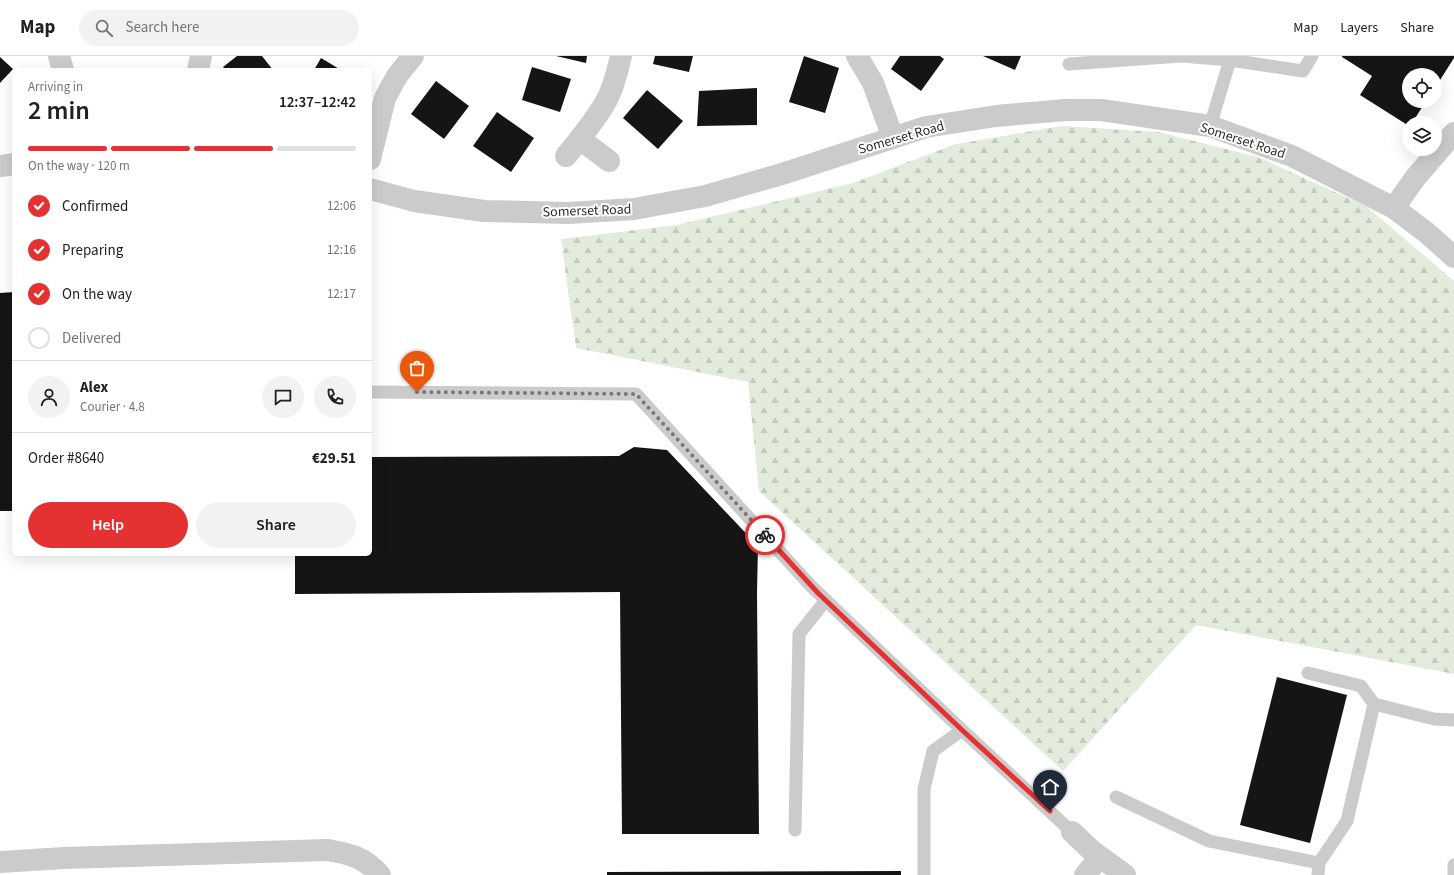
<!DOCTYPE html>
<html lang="en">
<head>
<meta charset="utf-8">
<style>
	:root { --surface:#fff; --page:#f2f2f2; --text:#202124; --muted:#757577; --line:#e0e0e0; --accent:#e43131 }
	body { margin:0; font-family:"Source Sans 3",sans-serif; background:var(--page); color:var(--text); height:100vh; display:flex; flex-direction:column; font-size:15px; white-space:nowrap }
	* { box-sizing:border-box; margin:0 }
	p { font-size:13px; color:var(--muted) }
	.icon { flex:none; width:22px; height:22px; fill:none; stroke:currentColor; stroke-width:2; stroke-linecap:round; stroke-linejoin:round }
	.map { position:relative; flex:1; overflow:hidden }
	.details { position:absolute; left:12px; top:12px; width:360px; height:488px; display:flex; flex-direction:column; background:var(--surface); border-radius:6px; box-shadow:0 4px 16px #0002 }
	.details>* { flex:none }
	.controls { position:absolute; left:1402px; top:12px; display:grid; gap:8px }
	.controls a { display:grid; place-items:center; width:40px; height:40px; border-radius:50%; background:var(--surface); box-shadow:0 4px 16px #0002; font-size:20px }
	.pin { position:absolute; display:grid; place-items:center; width:34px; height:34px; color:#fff; margin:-41px -17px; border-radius:50% 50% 50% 0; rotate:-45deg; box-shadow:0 0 4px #0007 }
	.pin .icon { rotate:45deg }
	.courier { position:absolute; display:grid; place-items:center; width:40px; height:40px; margin:-20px; border:3px solid #e43131; border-radius:50%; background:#fff; color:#222; box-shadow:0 1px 5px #0007 }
	.headline em { font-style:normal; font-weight:600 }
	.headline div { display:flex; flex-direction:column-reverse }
	.headline { display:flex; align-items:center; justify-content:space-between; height:68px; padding:0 16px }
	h1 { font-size:26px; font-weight:600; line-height:30px }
	.bar { display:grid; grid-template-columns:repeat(4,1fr); gap:6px 4px; align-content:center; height:48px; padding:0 16px }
	.bar i { height:5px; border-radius:3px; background:var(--line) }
	.bar .current { background:var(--accent) }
	.bar p { grid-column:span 4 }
	.line { display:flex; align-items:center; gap:10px; padding:0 16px; border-top:1px solid var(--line) }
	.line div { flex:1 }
	.round { display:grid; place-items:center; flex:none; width:42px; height:42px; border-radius:21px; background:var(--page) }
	ol { padding:0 16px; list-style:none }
	li { display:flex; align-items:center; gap:12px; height:44px }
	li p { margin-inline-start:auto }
	li .icon { padding:4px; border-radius:50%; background:var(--accent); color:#fff; stroke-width:4 }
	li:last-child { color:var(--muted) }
	li i { width:22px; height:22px; border:2px solid var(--line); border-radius:50% }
	.cta { display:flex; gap:8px; margin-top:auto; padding:8px 16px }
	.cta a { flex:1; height:46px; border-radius:24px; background:var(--accent); color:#fff; font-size:16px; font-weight:600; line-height:46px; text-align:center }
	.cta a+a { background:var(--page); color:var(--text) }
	header { display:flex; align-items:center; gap:24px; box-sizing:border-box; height:56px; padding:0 20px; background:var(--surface); border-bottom:1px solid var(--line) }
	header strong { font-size:19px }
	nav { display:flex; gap:22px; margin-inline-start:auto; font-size:14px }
	.search { width:280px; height:36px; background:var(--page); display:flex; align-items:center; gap:10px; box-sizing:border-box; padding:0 14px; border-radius:22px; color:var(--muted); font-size:15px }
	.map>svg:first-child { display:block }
	.forest { fill:url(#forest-firs) }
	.building { fill:#151515 }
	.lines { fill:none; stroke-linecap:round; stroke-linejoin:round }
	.service { stroke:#cbcbcb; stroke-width:13 }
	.minor { stroke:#cbcbcb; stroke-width:22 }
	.tertiary { stroke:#cbcbcb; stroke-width:22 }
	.done { stroke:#777; stroke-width:4; stroke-dasharray:0 7.2 }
	.route { stroke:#e43131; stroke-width:5 }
	.labels { text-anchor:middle; stroke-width:4; stroke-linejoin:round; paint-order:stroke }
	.street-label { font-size:14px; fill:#2e2e2e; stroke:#fff }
</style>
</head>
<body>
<header>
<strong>Map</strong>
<div class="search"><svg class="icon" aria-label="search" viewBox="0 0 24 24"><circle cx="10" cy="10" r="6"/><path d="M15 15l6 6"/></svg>Search here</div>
<nav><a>Map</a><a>Layers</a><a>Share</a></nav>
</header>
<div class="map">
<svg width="1454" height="819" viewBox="0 0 1454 819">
	<defs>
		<pattern id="forest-firs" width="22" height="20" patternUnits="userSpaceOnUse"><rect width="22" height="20" fill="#e3ebdc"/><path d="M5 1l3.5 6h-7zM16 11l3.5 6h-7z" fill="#c3cabd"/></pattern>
	</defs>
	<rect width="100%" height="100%" fill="#fff"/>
	<path class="forest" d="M 1062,70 L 1158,76 L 1258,101 L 1366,150 L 1454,225 L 1454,618 L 1196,569 L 1063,715 L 759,435 L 748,326 L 576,292 L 561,183 L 677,169 L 853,127 L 956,88 Z"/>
	<path class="building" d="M 237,0 L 262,0 L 273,14 L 226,14 L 223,11 Z
		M 556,0 L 587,0 L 586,7 Z
		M 655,0 L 693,0 L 689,16 L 653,8 Z
		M 804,0 L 839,12 L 825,57 L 789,46 Z
		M 900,0 L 940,0 L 944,3 L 921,35 L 891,13 Z
		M 983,0 L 1021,0 L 1015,14 Z
		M 1342,0 L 1454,0 L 1454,2 L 1435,32 L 1435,19 L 1409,19 L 1409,45 L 1426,45 L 1412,67 L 1409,67 L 1409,70 L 1360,39 L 1372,20 L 1342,1 Z
		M 0,1 L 13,13 L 0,27 Z
		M 321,2 L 341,14 L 314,14 Z
		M 532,11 L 571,23 L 560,56 L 522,44 Z
		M 436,25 L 469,50 L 444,83 L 411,58 Z
		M 757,32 L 757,69 L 697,70 L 699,35 Z
		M 647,34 L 683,65 L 658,93 L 623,62 Z
		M 497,56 L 534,82 L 511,116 L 473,90 Z
		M 14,236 L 14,455 L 0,455 L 0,237 Z
		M 634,391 L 667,394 L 758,490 L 757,536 L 759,778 L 622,778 L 620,536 L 295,538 L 295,498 L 370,498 L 370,401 L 619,400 Z
		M 1277,621 L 1347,639 L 1310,787 L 1240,769 Z
		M 901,815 L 901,819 L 607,819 L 607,816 Z"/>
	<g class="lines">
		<path class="service" d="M 1182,0 L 1230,4 L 1303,15 L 1312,0
			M 1069,8 L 1181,0
			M 1210,70 L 1230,4
			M 370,336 L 636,338 L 811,530 L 962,674 L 1072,776
			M 1308,617 L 1361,630 L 1374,648 L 1347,765 L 1319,807 L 1318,819
			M 1374,648 L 1434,663 L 1454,664
			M 1116,741 L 1209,785 L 1319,807
			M 795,774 L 799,578 L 826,544
			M 924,819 L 924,733 L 933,695 L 962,674
			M 1454,819 L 1454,809"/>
		<path class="minor" d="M 59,0 L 63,14
			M 857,0 L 873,27 L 893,82
			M 198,14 L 201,0
			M 580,83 L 609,105
			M 566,100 C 580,83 594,66 605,47 C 612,36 618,13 621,0
			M 370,103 L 385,42 L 397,20 L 413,0
			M 1394,152 L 1415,122 L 1454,77
			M 1072,776 L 1092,795 L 1125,819
			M 0,806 L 64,802 L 328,794 C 350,798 364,801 380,819
			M 1085,819 L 1100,801"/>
		<path class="tertiary" d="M 0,110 L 14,108
			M 370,133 L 414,145 L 484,155 L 568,157 L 634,153 L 705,140 L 782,118 L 926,71 L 996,60 L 1066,54 L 1101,54 L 1210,70 L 1292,100 L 1394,152 L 1427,177 L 1454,201"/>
	</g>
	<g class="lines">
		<path class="done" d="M 417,336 L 636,338 L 765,479"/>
		<path class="route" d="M 765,479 L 818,537 L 962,674 L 1050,755"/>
	</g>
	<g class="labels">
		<g class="street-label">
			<text transform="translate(901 81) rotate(-16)" y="5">Somerset Road</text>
			<text transform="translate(1243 84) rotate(18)" y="5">Somerset Road</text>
			<text transform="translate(587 154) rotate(-2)" y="5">Somerset Road</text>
		</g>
	</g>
</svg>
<div class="controls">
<a><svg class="icon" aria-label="locate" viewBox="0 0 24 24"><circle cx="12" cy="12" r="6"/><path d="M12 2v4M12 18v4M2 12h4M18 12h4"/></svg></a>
<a><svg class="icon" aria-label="layers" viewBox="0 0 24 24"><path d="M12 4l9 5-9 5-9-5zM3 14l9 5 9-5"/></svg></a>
</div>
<div class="pin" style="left:417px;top:336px;background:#ea580c"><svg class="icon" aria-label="bag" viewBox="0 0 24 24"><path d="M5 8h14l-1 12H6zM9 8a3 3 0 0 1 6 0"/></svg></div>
<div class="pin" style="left:1050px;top:755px;background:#1f2937"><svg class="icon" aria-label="home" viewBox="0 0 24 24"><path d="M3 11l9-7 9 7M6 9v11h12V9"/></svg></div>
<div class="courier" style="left:765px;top:479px"><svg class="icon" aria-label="bike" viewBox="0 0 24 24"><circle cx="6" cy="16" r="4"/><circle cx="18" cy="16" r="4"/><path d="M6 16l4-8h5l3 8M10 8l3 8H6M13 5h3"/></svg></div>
<section class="details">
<div class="headline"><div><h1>2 min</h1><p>Arriving in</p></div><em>12:37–12:42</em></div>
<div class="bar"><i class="current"></i><i class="current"></i><i class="current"></i><i></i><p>On the way · 120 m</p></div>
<ol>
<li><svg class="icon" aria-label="check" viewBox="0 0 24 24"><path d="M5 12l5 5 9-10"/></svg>Confirmed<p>12:06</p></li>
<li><svg class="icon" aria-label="check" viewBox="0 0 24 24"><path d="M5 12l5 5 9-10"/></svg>Preparing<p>12:16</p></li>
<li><svg class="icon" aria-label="check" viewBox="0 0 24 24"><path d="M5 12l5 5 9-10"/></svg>On the way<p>12:17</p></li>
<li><i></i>Delivered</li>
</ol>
<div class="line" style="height:72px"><a class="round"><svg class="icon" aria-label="person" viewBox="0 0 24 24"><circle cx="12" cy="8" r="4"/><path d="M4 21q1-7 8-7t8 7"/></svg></a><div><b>Alex</b><p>Courier · 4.8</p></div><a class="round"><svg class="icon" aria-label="chat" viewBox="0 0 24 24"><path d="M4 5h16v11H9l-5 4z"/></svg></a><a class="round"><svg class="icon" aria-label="phone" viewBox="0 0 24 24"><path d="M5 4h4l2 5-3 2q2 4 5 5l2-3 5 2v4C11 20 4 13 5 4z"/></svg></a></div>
<div class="line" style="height:52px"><div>Order #8640</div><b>€29.51</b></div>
<div class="cta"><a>Help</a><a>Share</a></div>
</section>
</div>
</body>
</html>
